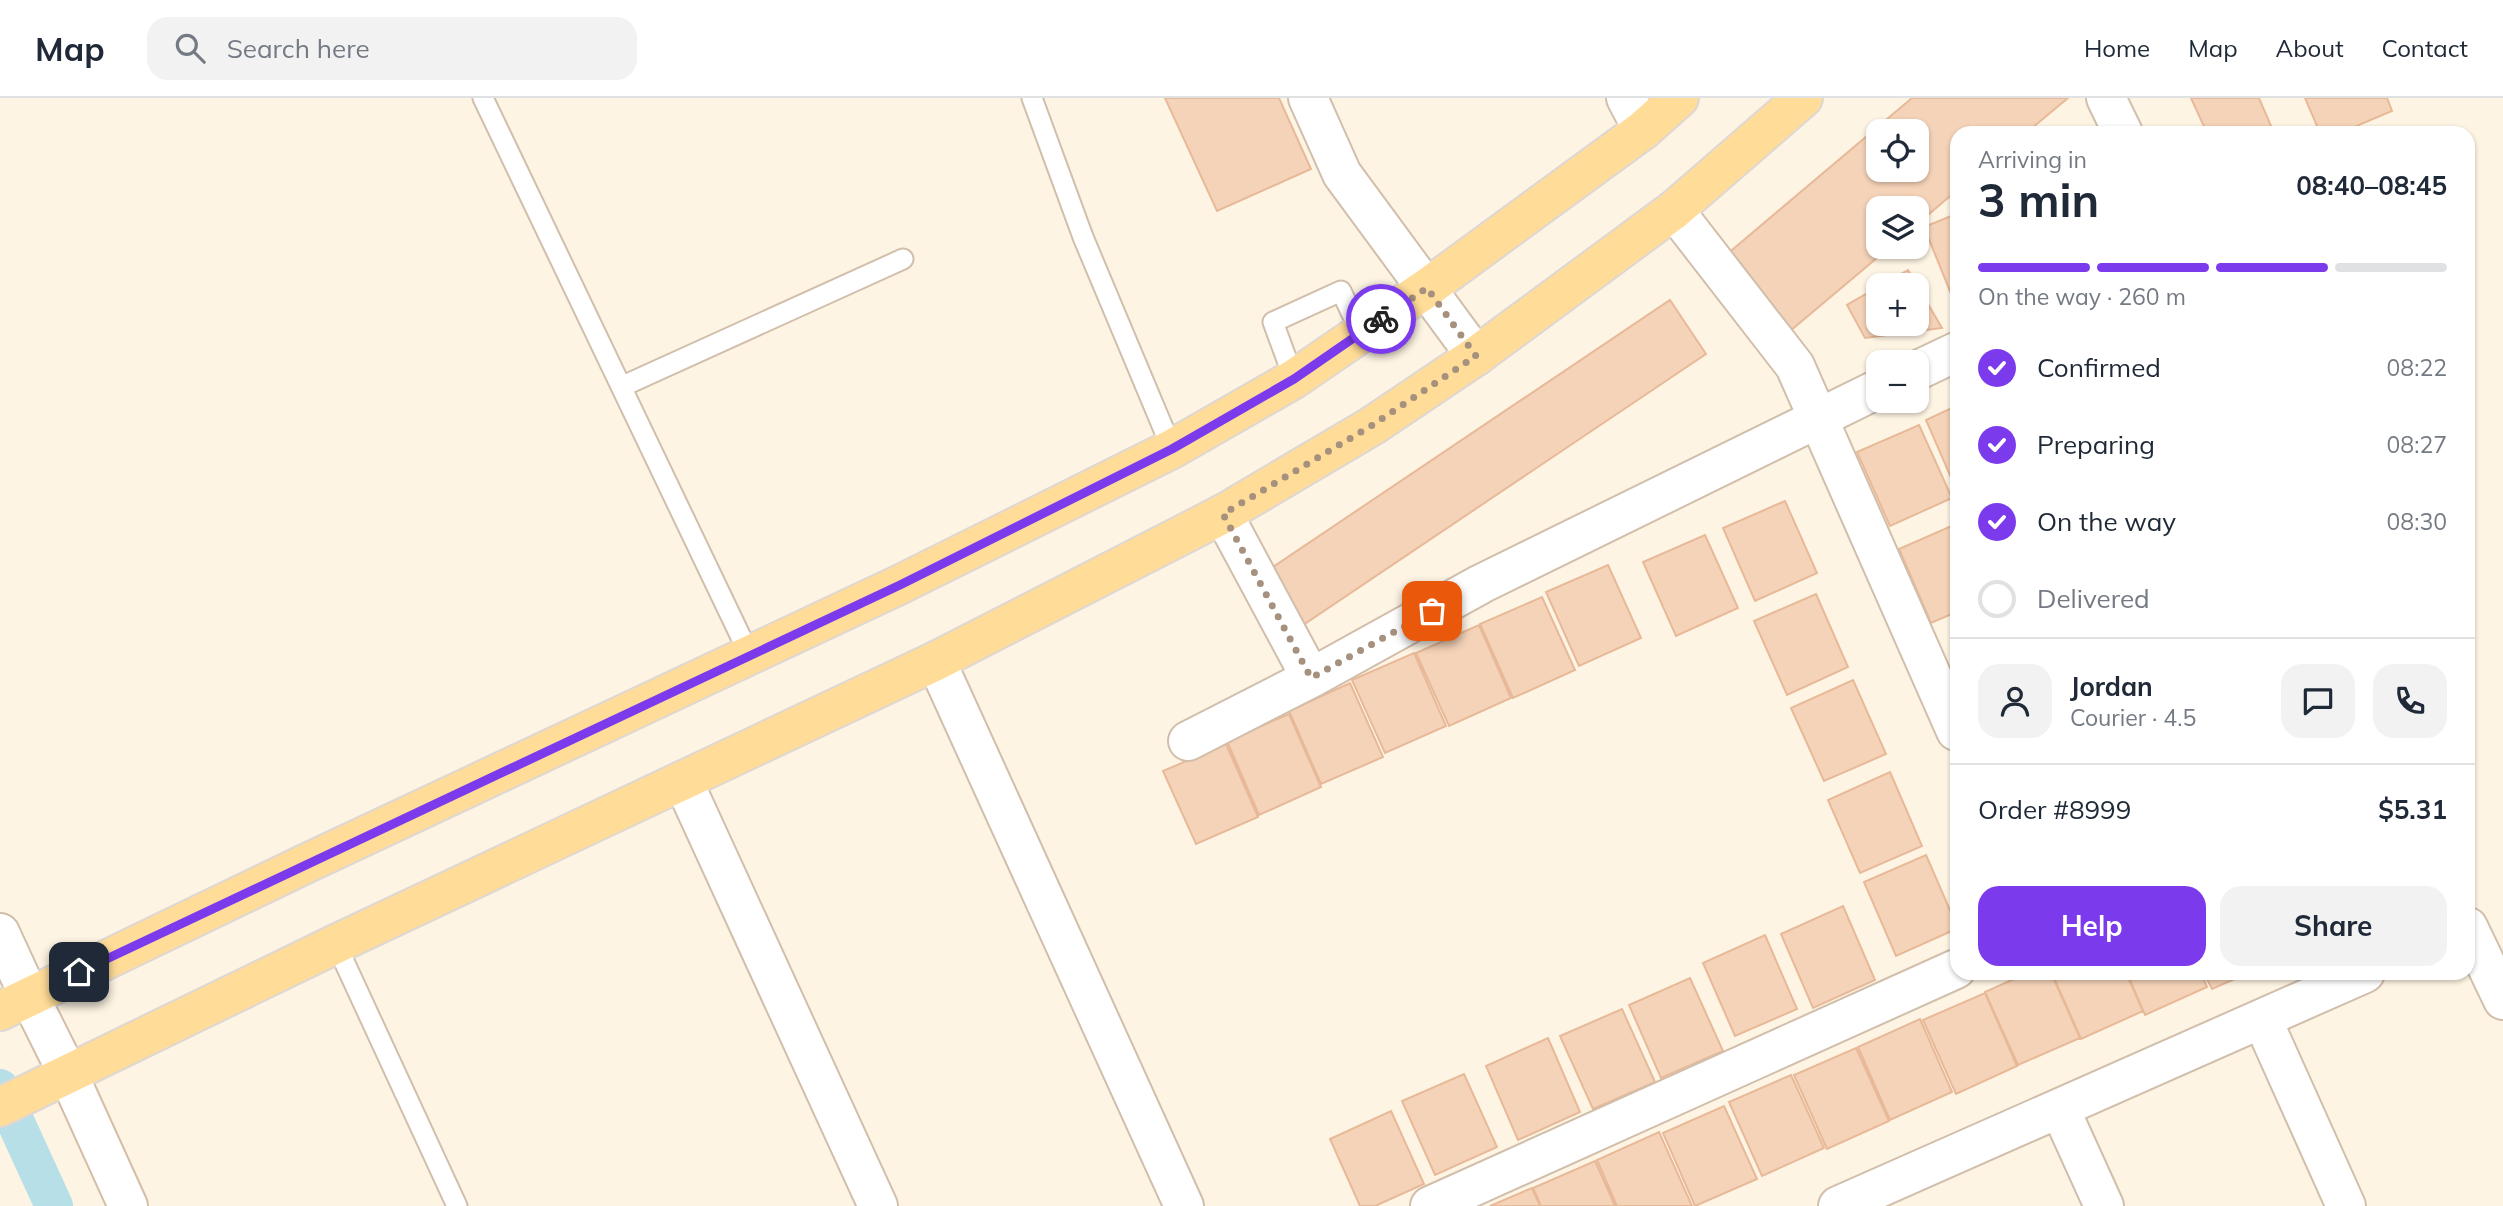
<!DOCTYPE html>
<html lang="en">
<head>
<meta charset="utf-8">
<style>
	:root { --surface:#fff; --page:#f2f2f3; --text:#1f2937; --muted:#747a83; --line:#e0e1e3; --accent:#7c3aed }
	body { margin:0; font-family:Mulish,sans-serif; background:var(--page); color:var(--text); height:100vh; display:flex; flex-direction:column; font-size:26px; white-space:nowrap }
	* { box-sizing:border-box; margin:0 }
	p { font-size:23px; color:var(--muted) }
	.icon { flex:none; width:38px; height:38px; fill:none; stroke:currentColor; stroke-width:2; stroke-linecap:round; stroke-linejoin:round }
	.map { position:relative; flex:1; overflow:hidden }
	.drawer { position:absolute; left:1950px; top:28px; width:525px; height:854px; display:flex; flex-direction:column; background:var(--surface); border-radius:21px; box-shadow:0 2px 5px #0004 }
	.drawer>* { flex:none }
	.fabs { position:absolute; left:1866px; top:21px; display:grid; gap:14px }
	.fabs a { display:grid; place-items:center; width:63px; height:63px; border-radius:14px; background:var(--surface); box-shadow:0 2px 5px #0004; font-size:35px }
	.pin { position:absolute; display:grid; place-items:center; width:60px; height:60px; color:#fff; margin:-30px; border-radius:14px; box-shadow:0 4px 10px #0006 }
	.courier { position:absolute; display:grid; place-items:center; width:70px; height:70px; margin:-35px; border:5px solid #7c3aed; border-radius:50%; background:#fff; color:#222; box-shadow:0 2px 9px #0007 }
	.summary em { font-style:normal; font-weight:700 }
	.summary div { display:flex; flex-direction:column-reverse }
	.summary { display:flex; align-items:center; justify-content:space-between; height:119px; padding:0 28px }
	h1 { font-size:46px; font-weight:700; line-height:52px }
	.bar { display:grid; grid-template-columns:repeat(4,1fr); gap:10px 7px; align-content:center; height:84px; padding:0 28px }
	.bar i { height:9px; border-radius:5px; background:var(--line) }
	.bar .selected { background:var(--accent) }
	.bar p { grid-column:span 4 }
	.line { display:flex; align-items:center; gap:18px; padding:0 28px; border-top:2px solid var(--line) }
	.line div { flex:1 }
	.round { display:grid; place-items:center; flex:none; width:74px; height:74px; border-radius:21px; background:var(--page) }
	ol { padding:0 28px; list-style:none }
	li { display:flex; align-items:center; gap:21px; height:77px }
	li p { margin-inline-start:auto }
	li .icon { padding:7px; border-radius:50%; background:var(--accent); color:#fff; stroke-width:4 }
	li:last-child { color:var(--muted) }
	li i { width:38px; height:38px; border:4px solid var(--line); border-radius:50% }
	.cta { display:flex; gap:14px; margin-top:auto; padding:14px 28px }
	.cta a { flex:1; height:80px; border-radius:21px; background:var(--accent); color:#fff; font-size:28px; font-weight:700; line-height:80px; text-align:center }
	.cta a+a { background:var(--page); color:var(--text) }
	header { display:flex; align-items:center; gap:42px; box-sizing:border-box; height:98px; padding:0 35px; background:var(--surface); border-bottom:2px solid var(--line) }
	header strong { font-size:33px }
	nav { display:flex; gap:38px; margin-inline-start:auto; font-size:24px }
	.search { width:490px; height:63px; background:var(--page); display:flex; align-items:center; gap:18px; box-sizing:border-box; padding:0 24px; border-radius:21px; color:var(--muted); font-size:26px }
	.map>svg:first-child { display:block }
	.lines { fill:none; stroke-linecap:round; stroke-linejoin:round }
	.canal { stroke:#b6dfe8; stroke-width:38 }
	.building { fill:#f5d3b8; stroke:#e8b998; stroke-width:2; fill-rule:evenodd }
	.lane-casing { stroke:#d1beab; stroke-width:23 }
	.street-casing { stroke:#d1beab; stroke-width:42 }
	.secondary-casing { stroke:#d5bea8; stroke-width:42 }
	.primary-casing { stroke:#ded7d3; stroke-width:42 }
	.lane { stroke:#fff; stroke-width:19 }
	.street { stroke:#fff; stroke-width:38 }
	.secondary { stroke:#fff; stroke-width:38 }
	.primary { stroke:#ffdc98; stroke-width:38 }
	.done { stroke:#a6907e; stroke-width:7; stroke-dasharray:0 12.6 }
	.route { stroke:#7c3aed; stroke-width:9 }
</style>
</head>
<body>
<header>
<strong>Map</strong>
<div class="search"><svg class="icon" aria-label="search" viewBox="0 0 24 24"><circle cx="10" cy="10" r="6"/><path d="M15 15l6 6"/></svg>Search here</div>
<nav><a>Home</a><a>Map</a><a>About</a><a>Contact</a></nav>
</header>
<div class="map">
<svg width="2503" height="1108" viewBox="0 0 2503 1108">
	<rect width="100%" height="100%" fill="#fef4e3"/>
	<g class="lines">
		<path class="canal" d="M 0,990 L 54,1108"/>
	</g>
	<path class="building" d="M 1165,0 L 1279,0 L 1311,71 L 1217,113 Z
		M 1912,0 L 2068,0 L 2026,35 L 1956,35 L 1956,93 L 1916,127 L 1916,110 L 1878,110 L 1878,149 L 1890,149 L 1790,233 L 1726,157 ZM 1878,33 L 1916,33 L 1916,72 L 1878,72 Z
		M 2191,0 L 2259,0 L 2274,35 L 2207,35 Z
		M 2305,0 L 2387,0 L 2392,13 L 2340,35 L 2320,35 Z
		M 1956,116 L 1956,208 L 1924,129 Z
		M 1908,172 L 1942,230 L 1865,240 L 1847,207 L 1878,189 L 1878,226 L 1916,226 L 1916,187 L 1881,187 Z
		M 1670,202 L 1706,256 L 1300,529 L 1264,475 Z
		M 1956,308 L 1956,391 L 1926,322 Z
		M 1919,327 L 1952,400 L 1890,428 L 1857,354 Z
		M 1785,403 L 1817,475 L 1755,503 L 1723,430 Z
		M 1956,426 L 1956,514 L 1931,525 L 1899,451 Z
		M 1705,437 L 1738,510 L 1676,538 L 1643,464 Z
		M 1608,467 L 1641,540 L 1579,568 L 1546,494 Z
		M 1816,496 L 1848,569 L 1787,597 L 1754,523 Z
		M 1542,499 L 1575,572 L 1513,600 L 1480,526 Z
		M 1479,527 L 1511,600 L 1449,628 L 1416,555 Z
		M 1414,555 L 1446,628 L 1385,655 L 1352,582 Z
		M 1853,582 L 1886,656 L 1824,683 L 1791,610 Z
		M 1350,585 L 1383,659 L 1321,686 L 1289,613 Z
		M 1289,616 L 1321,689 L 1259,717 L 1227,643 Z
		M 1226,646 L 1258,719 L 1196,746 L 1163,673 Z
		M 1890,674 L 1922,748 L 1860,775 L 1828,702 Z
		M 1926,757 L 1956,826 L 1956,831 L 1896,858 L 1864,784 Z
		M 1843,808 L 1875,882 L 1813,910 L 1781,836 Z
		M 1765,837 L 1797,911 L 1735,938 L 1703,865 Z
		M 2027,875 L 2051,875 L 2080,940 L 2018,967 L 1985,894 Z
		M 2052,875 L 2126,875 L 2143,913 L 2081,941 Z
		M 2127,875 L 2201,875 L 2207,889 L 2145,917 Z
		M 2204,875 L 2248,875 L 2212,891 Z
		M 1690,880 L 1723,953 L 1661,980 L 1629,907 Z
		M 1985,895 L 2017,968 L 1956,996 L 1923,922 Z
		M 1622,911 L 1655,984 L 1593,1011 L 1560,938 Z
		M 1920,921 L 1952,994 L 1890,1022 L 1858,949 Z
		M 1548,940 L 1580,1014 L 1518,1042 L 1486,968 Z
		M 1856,950 L 1889,1023 L 1827,1051 L 1794,977 Z
		M 1464,976 L 1497,1049 L 1435,1077 L 1402,1003 Z
		M 1791,977 L 1824,1050 L 1762,1078 L 1729,1004 Z
		M 1724,1008 L 1757,1081 L 1695,1108 L 1663,1035 Z
		M 1391,1013 L 1424,1086 L 1375,1108 L 1360,1108 L 1330,1041 Z
		M 1659,1034 L 1692,1108 L 1617,1108 L 1597,1062 Z
		M 1595,1063 L 1615,1108 L 1541,1108 L 1533,1090 Z
		M 1532,1090 L 1540,1108 L 1490,1108 Z"/>
	<g class="lines">
		<g class="lane-casing">
			<path id="lane" d="M 483,0 L 750,558
				M 1032,0 L 1083,139 L 1172,351
				M 1294,281 L 1273,224 L 1341,193 L 1361,235
				M 623,288 L 903,161
				M 336,846 L 457,1108"/>
		</g>
		<g class="street-casing">
			<path id="street" d="M 1308,0 L 1342,76 L 1476,258
				M 1626,0 L 1643,32
				M 2106,0 L 2123,35
				M 1674,112 L 1795,268 L 1956,633
				M 1916,273 L 1956,254
				M 1223,416 L 1311,580
				M 936,563 L 1184,1108
				M 1188,643 L 1311,580 L 1481,486 L 1878,291
				M 683,683 L 878,1108
				M 2468,829 L 2503,902
				M 0,835 L 29,898
				M 2262,921 L 2346,1108
				M 2060,1011 L 2104,1108
				M 1430,1108 L 1956,871
				M 1838,1108 L 2365,875"/>
		</g>
		<g class="secondary-casing">
			<path id="secondary" d="M 29,898 L 68,976 L 128,1108"/>
		</g>
		<g class="primary-casing">
			<path id="primary" d="M 0,913 L 303,767 L 899,487 L 1172,351 L 1294,281 L 1427,190 L 1643,32 L 1679,0
				M 0,1009 L 336,846 L 936,563 L 1223,416 L 1372,328 L 1476,258 L 1674,112 L 1803,0"/>
		</g>
		<use href="#lane" class="lane"/>
		<use href="#street" class="street"/>
		<use href="#secondary" class="secondary"/>
		<use href="#primary" class="primary"/>
	</g>
	<g class="lines">
		<path class="done" d="M 1381,221 L 1427,190 L 1476,258 L 1371,328 L 1223,416 L 1311,580 L 1432,513"/>
		<path class="route" d="M 79,874 L 900,487 L 1172,351 L 1294,281 L 1381,221"/>
	</g>
</svg>
<div class="fabs">
<a><svg class="icon" aria-label="locate" viewBox="0 0 24 24"><circle cx="12" cy="12" r="6"/><path d="M12 2v4M12 18v4M2 12h4M18 12h4"/></svg></a>
<a><svg class="icon" aria-label="layers" viewBox="0 0 24 24"><path d="M12 4l9 5-9 5-9-5zM3 14l9 5 9-5"/></svg></a>
<a>+</a>
<a>−</a>
</div>
<div class="pin" style="left:1432px;top:513px;background:#ea580c"><svg class="icon" aria-label="bag" viewBox="0 0 24 24"><path d="M5 8h14l-1 12H6zM9 8a3 3 0 0 1 6 0"/></svg></div>
<div class="pin" style="left:79px;top:874px;background:#1f2937"><svg class="icon" aria-label="home" viewBox="0 0 24 24"><path d="M3 11l9-7 9 7M6 9v11h12V9"/></svg></div>
<div class="courier" style="left:1381px;top:221px"><svg class="icon" aria-label="bike" viewBox="0 0 24 24"><circle cx="6" cy="16" r="4"/><circle cx="18" cy="16" r="4"/><path d="M6 16l4-8h5l3 8M10 8l3 8H6M13 5h3"/></svg></div>
<section class="drawer">
<div class="summary"><div><h1>3 min</h1><p>Arriving in</p></div><em>08:40–08:45</em></div>
<div class="bar"><i class="selected"></i><i class="selected"></i><i class="selected"></i><i></i><p>On the way · 260 m</p></div>
<ol>
<li><svg class="icon" aria-label="check" viewBox="0 0 24 24"><path d="M5 12l5 5 9-10"/></svg>Confirmed<p>08:22</p></li>
<li><svg class="icon" aria-label="check" viewBox="0 0 24 24"><path d="M5 12l5 5 9-10"/></svg>Preparing<p>08:27</p></li>
<li><svg class="icon" aria-label="check" viewBox="0 0 24 24"><path d="M5 12l5 5 9-10"/></svg>On the way<p>08:30</p></li>
<li><i></i>Delivered</li>
</ol>
<div class="line" style="height:126px"><a class="round"><svg class="icon" aria-label="person" viewBox="0 0 24 24"><circle cx="12" cy="8" r="4"/><path d="M4 21q1-7 8-7t8 7"/></svg></a><div><b>Jordan</b><p>Courier · 4.5</p></div><a class="round"><svg class="icon" aria-label="chat" viewBox="0 0 24 24"><path d="M4 5h16v11H9l-5 4z"/></svg></a><a class="round"><svg class="icon" aria-label="phone" viewBox="0 0 24 24"><path d="M5 4h4l2 5-3 2q2 4 5 5l2-3 5 2v4C11 20 4 13 5 4z"/></svg></a></div>
<div class="line" style="height:91px"><div>Order #8999</div><b>$5.31</b></div>
<div class="cta"><a>Help</a><a>Share</a></div>
</section>
</div>
</body>
</html>
